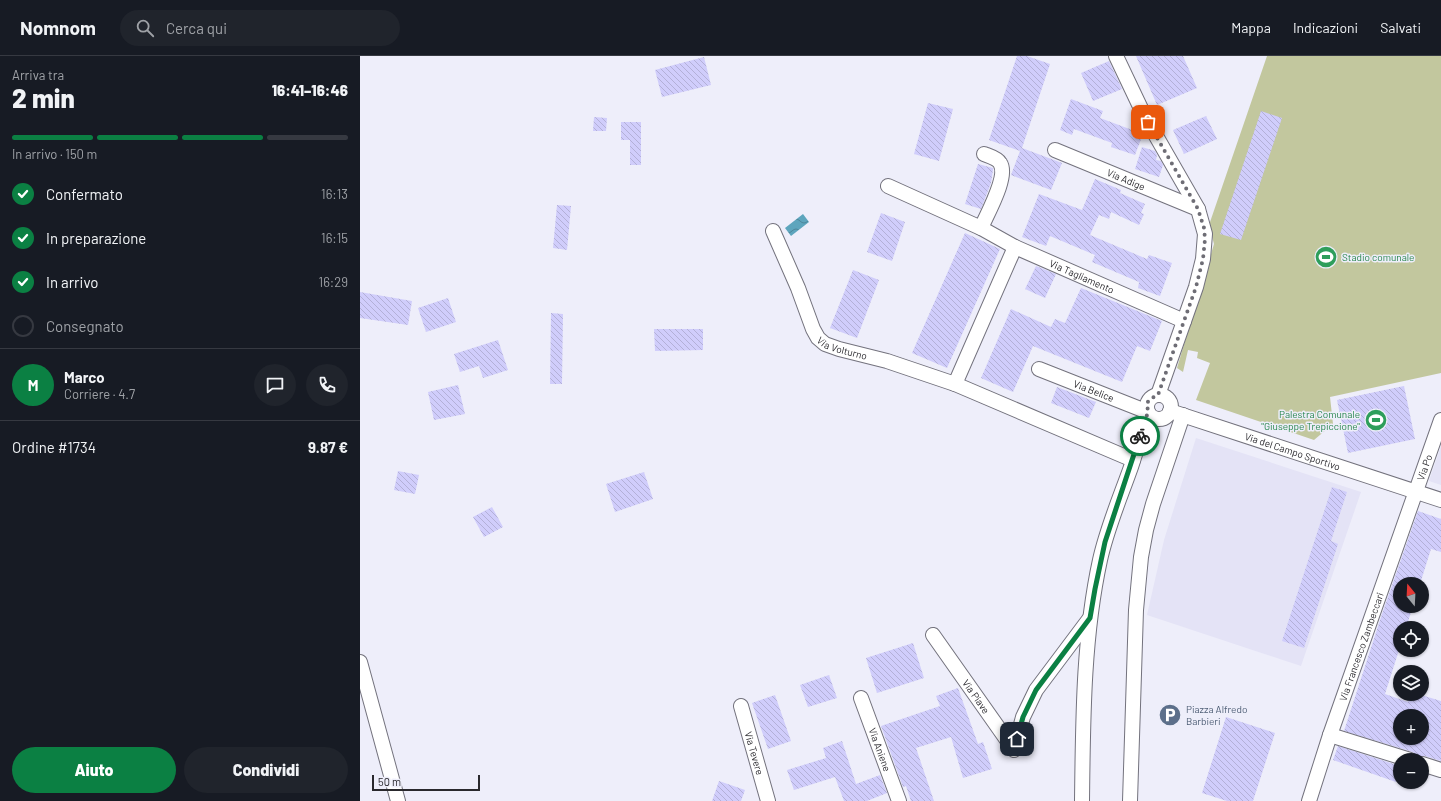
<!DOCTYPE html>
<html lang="it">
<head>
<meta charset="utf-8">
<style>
	:root { --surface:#171b24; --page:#20242c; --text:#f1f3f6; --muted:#9ea1a6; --line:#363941; --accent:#0b8043 }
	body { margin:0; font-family:Barlow,sans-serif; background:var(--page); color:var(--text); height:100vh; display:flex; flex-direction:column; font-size:15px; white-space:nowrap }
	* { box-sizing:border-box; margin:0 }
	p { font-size:13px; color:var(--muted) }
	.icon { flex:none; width:22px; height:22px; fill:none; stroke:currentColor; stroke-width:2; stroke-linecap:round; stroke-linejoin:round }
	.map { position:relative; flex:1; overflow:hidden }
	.details { display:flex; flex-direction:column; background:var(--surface); width:360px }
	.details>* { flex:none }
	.needle { width:26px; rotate:342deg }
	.fabs { position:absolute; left:1033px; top:521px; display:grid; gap:8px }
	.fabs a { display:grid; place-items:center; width:36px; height:36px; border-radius:50%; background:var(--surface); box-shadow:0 1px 3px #0004; font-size:20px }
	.scale { position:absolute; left:12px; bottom:10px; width:108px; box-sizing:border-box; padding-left:4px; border:2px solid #29282d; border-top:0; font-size:11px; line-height:14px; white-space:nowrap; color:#29282d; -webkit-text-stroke:3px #eeeefa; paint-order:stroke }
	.pin { position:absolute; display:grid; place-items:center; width:34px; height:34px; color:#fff; margin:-17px; border-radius:8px; box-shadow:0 2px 6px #0006 }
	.courier { position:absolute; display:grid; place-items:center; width:40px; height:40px; margin:-20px; border:3px solid #0b8043; border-radius:50%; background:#fff; color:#222; box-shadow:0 1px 5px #0007 }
	.summary em { font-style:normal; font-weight:800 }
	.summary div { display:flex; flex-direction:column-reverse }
	.summary { display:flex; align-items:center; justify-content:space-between; height:68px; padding:0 12px }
	h1 { font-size:26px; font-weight:800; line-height:30px }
	.bar { display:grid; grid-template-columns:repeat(4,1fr); gap:6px 4px; align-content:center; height:48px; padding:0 12px }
	.bar i { height:5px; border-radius:3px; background:var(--line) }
	.bar .active { background:var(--accent) }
	.bar p { grid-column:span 4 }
	.line { display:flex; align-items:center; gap:10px; padding:0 12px; border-top:1px solid var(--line) }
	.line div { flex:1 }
	.round { display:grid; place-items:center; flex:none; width:42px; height:42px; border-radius:21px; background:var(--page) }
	ol { padding:0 12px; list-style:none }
	li { display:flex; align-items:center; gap:12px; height:44px }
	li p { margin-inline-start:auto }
	li .icon { padding:4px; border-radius:50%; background:var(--accent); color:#fff; stroke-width:4 }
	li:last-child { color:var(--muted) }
	li i { width:22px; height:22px; border:2px solid var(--line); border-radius:50% }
	.cta { display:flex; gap:8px; margin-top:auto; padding:8px 12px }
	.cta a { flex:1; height:46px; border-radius:24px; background:var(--accent); color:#fff; font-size:16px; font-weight:800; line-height:46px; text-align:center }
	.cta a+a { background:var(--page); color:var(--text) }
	header { display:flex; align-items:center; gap:24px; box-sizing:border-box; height:56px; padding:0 20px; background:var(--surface); border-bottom:1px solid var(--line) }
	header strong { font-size:19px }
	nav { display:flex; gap:22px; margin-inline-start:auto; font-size:14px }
	.search { width:280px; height:36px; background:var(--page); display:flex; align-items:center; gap:10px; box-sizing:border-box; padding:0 14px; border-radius:22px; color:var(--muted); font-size:15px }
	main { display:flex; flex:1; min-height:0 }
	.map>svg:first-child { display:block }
	.built { fill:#e4e3f6 }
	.pitch { fill:#c2c79e }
	.water { fill:url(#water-waves) }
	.building { fill:url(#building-back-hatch); fill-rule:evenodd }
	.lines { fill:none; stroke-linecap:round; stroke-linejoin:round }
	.minor-casing { stroke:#73727d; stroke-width:16 }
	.minor { stroke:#fff; stroke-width:14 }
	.done { stroke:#6e6d75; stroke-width:4; stroke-dasharray:0 7.2 }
	.route { stroke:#0b8043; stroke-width:5 }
	.labels { text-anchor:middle; stroke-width:3; stroke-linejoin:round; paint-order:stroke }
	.street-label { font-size:10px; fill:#29282d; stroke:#eeeefa }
	.leisure-label { font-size:10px; fill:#27864d; stroke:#eeeefa; text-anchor:start }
	.service-label { font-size:10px; fill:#4e5e75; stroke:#eeeefa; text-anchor:start }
</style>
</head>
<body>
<header>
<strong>Nomnom</strong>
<div class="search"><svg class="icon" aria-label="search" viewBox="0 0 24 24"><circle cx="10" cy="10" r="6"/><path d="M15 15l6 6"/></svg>Cerca qui</div>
<nav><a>Mappa</a><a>Indicazioni</a><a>Salvati</a></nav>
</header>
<main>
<section class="details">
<div class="summary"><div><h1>2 min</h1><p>Arriva tra</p></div><em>16:41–16:46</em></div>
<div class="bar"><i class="active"></i><i class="active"></i><i class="active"></i><i></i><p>In arrivo · 150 m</p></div>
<ol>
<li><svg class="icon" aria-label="check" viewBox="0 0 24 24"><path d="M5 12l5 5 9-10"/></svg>Confermato<p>16:13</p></li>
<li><svg class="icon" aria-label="check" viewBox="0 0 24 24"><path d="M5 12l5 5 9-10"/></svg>In preparazione<p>16:15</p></li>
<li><svg class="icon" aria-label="check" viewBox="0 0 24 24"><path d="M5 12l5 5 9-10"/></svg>In arrivo<p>16:29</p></li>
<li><i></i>Consegnato</li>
</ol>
<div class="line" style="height:72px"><b class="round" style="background:var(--accent);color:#fff">M</b><div><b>Marco</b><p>Corriere · 4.7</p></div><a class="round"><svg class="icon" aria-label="chat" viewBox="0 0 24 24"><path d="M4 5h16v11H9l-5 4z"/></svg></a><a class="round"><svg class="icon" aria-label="phone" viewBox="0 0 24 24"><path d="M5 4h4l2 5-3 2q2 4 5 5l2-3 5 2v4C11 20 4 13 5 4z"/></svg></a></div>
<div class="line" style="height:52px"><div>Ordine #1734</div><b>9.87 €</b></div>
<div class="cta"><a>Aiuto</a><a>Condividi</a></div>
</section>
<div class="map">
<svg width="1081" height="745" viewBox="0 0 1081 745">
	<defs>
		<pattern id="water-waves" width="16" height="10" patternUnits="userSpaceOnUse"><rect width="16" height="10" fill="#5da5bd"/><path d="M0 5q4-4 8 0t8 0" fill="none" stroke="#4d869a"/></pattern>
		<pattern id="building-back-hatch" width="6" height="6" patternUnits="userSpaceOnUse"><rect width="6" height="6" fill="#d0cdfb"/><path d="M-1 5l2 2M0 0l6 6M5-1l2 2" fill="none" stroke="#b3b0d7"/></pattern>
	</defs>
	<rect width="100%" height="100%" fill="#eeeefa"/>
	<path class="built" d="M 836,382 L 1001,436 L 941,610 L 787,559 L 804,484 Z
		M 1081,390 L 1081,429 L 1069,425 Z"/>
	<path class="pitch" d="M 907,0 L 1081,0 L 1081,317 L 970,341 L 973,368 L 954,384 L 836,344 L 850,307 L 837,302 L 838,296 L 828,294 L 823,316 L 817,312 L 854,188 L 849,169 Z"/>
	<path class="water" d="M 443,158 L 449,166 L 431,180 L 425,172 Z"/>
	<path class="building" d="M 657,0 L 667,0 L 690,8 L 662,92 L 702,107 L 691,134 L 651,119 L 660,95 L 629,84 Z
		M 776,0 L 823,0 L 837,32 L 797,49 Z
		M 344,1 L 351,29 L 302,41 L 295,14 Z
		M 749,5 L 762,33 L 733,45 L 721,17 Z
		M 711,43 L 743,55 L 740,62 L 783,78 L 775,99 L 751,91 L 752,87 L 714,73 L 712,79 L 700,74 Z
		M 568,47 L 593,53 L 579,105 L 554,98 Z
		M 901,55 L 922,62 L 881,184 L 860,178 Z
		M 846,60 L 857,83 L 824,98 L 813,74 Z
		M 234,61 L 247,62 L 246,75 L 233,75 Z
		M 261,66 L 281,66 L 281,109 L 270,109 L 270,84 L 261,84 Z
		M 782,91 L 795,95 L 797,99 L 796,104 L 801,105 L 803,109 L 799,121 L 775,113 Z
		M 618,108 L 633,112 L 633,114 L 631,127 L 621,153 L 605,148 Z
		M 735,123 L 761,134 L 760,137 L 785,148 L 781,157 L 784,158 L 779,169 L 751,156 L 749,163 L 739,159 L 730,179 L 787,203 L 789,199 L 812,207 L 800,240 L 778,232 L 779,226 L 732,206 L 735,199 L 690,180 L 686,190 L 662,181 L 679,138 L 722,154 Z
		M 197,149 L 211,150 L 207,194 L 193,192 Z
		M 521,157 L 545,166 L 532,205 L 507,196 Z
		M 605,177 L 640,193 L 587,312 L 552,297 Z
		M 676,210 L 696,218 L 685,242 L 665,233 Z
		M 493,214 L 519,224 L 497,282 L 470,272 Z
		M 721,232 L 802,265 L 790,295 L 777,290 L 762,326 L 673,290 L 653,336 L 621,322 L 651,253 L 691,271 L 695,263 L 705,267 Z
		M 0,236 L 52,245 L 48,269 L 0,262 Z
		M 88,242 L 96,266 L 66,276 L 58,252 Z
		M 191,257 L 203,258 L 202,328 L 190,328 Z
		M 294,273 L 343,273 L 343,294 L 295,295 Z
		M 138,284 L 148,314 L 123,322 L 119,310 L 100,316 L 94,298 Z
		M 98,329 L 105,358 L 74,364 L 68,336 Z
		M 1044,330 L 1055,383 L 988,397 L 977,344 Z
		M 697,331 L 736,346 L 729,362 L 691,347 Z
		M 38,415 L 59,419 L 55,438 L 34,434 Z
		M 284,416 L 293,443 L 255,456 L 246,428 Z
		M 972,431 L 987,436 L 971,485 L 978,488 L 944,592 L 922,585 Z
		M 132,451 L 143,471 L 124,481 L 113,461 Z
		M 1058,455 L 1081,463 L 1081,496 L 1071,493 L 1060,528 L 1040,528 L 1040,550 L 1053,550 L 1046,572 L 1040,572 L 1040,591 L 1025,638 L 1048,646 L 1051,638 L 1058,638 L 1081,645 L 1081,705 L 1065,700 L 1058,701 L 1053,696 L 984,675 L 1022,558 ZM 1040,660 L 1062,660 L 1062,682 L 1040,682 Z
		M 553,587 L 564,622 L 517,637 L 506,602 Z
		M 469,619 L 477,642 L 448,651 L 440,629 Z
		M 598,632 L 618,688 L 623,686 L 632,713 L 603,722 L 591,681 L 556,692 L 574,745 L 551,745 L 546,730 L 543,731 L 521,670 L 580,650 L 576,640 Z
		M 415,639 L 431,685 L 408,693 L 392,647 Z
		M 866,661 L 915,677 L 893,745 L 867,745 L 842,737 Z
		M 482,685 L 496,728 L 520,719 L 527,737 L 507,745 L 484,745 L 475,721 L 434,734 L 427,714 L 466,702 L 463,692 Z
		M 978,690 L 1040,710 L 1040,714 L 1036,726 L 973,704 Z
		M 359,725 L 385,734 L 381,745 L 352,745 Z"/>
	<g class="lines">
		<g class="minor-casing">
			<g id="minor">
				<path d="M 756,0 L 784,59 L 838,153 L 845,178 L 843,203 L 836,231 L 798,339"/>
				<path id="s1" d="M 695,94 L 838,153"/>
				<path id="s2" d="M 528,130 L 621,172 L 655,191 L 824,265"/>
				<path d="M 621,172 C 627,158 649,120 640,107 C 637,102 629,100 624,98"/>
				<path id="s3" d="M 413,175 L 438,232 L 453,273 L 458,282 L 465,288 L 479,293 L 527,305 L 595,328 L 773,404"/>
				<path id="s4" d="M 679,313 L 788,356 C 782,375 777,393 771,411 C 760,442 747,472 740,504 C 723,582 723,665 722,745"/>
				<path d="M 595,328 L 655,191"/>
				<circle cx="799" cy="351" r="12"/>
				<path id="s5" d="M 810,355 L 1081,444"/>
				<path id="s6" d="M 573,579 L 654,694 L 663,661 L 676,634 L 730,562"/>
				<path d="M 0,606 L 38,745"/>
				<path id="s7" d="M 501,642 L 539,745"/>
				<path id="s8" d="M 381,650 L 408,745"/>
				<path d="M 970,679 L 1050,704"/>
				<path d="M 1062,708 L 1081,714"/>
				<path d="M 770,745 L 776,554 L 781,501 L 786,474 L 793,448 L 823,359"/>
				<path id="s9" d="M 949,745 L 970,679 L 1081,364"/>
			</g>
		</g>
		<use href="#minor" class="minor"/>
	</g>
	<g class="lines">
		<path class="done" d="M 780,380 L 788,356 L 787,347 L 790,343 L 798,339 L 836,231 L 843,203 L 845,183 L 844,172 L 838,153 L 788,66"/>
		<path class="route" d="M 657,683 L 663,661 L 676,634 L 730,562 L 735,533 L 745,486 L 780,380"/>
	</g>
	<defs>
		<g id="stadium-disc" transform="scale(1.15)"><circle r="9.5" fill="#2e9e5b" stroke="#eeeefa"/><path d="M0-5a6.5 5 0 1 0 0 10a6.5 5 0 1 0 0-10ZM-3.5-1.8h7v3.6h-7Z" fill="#fff"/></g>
		<g id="parking-disc" transform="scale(1.15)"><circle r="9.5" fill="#5c6f8a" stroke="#eeeefa"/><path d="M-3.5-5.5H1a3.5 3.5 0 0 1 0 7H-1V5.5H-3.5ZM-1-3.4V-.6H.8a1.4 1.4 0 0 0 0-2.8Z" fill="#fff"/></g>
	</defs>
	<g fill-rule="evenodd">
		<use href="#stadium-disc" x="966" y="201"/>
		<use href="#stadium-disc" x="1016" y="364"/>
		<use href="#parking-disc" x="810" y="659"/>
	</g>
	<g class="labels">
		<g class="street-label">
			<text dy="4" stroke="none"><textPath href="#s1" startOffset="77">Via Adige</textPath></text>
			<text dy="4" stroke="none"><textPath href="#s2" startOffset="214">Via Tagliamento</textPath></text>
			<text dy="4" stroke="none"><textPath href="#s3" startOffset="143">Via Volturno</textPath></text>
			<text dy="4" stroke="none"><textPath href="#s4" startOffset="59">Via Belice</textPath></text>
			<text dy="4" stroke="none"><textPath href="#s5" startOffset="129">Via del Campo Sportivo</textPath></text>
			<text dy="4" stroke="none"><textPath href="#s9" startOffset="353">Via Po</textPath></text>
			<text dy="4" stroke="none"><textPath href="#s9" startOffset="163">Via Francesco Zambeccari</textPath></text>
			<text dy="4" stroke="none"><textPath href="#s6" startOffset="75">Via Piave</textPath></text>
			<text dy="4" stroke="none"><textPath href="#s7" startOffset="55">Via Aniene</textPath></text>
			<text dy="4" stroke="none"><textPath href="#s8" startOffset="49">Via Tevere</textPath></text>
		</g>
		<g class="leisure-label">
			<text x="982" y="205">Stadio comunale</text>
			<text x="1000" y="362" text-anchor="end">Palestra Comunale<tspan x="1000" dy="12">"Giuseppe Trepiccione"</tspan></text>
		</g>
		<g class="service-label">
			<text x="826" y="657">Piazza Alfredo<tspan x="826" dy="12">Barbieri</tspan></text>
		</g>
	</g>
</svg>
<div class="fabs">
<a><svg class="needle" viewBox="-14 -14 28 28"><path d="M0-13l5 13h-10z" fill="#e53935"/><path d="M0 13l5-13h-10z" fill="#9ea1a6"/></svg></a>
<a><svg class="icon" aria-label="locate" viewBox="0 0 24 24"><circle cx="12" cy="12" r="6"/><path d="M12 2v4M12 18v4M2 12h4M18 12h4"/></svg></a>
<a><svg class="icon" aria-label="layers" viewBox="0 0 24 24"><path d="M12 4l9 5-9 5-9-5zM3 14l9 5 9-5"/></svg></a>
<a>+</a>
<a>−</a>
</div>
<div class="scale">50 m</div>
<div class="pin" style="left:788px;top:66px;background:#ea580c"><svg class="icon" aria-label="bag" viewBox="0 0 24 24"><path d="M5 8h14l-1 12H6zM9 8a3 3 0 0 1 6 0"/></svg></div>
<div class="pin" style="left:657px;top:683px;background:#1f2937"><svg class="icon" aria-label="home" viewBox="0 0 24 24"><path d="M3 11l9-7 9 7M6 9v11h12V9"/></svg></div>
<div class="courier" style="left:780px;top:380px"><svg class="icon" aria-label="bike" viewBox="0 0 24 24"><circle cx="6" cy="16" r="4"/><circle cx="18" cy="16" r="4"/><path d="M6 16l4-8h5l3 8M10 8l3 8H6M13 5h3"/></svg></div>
</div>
</main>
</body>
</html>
